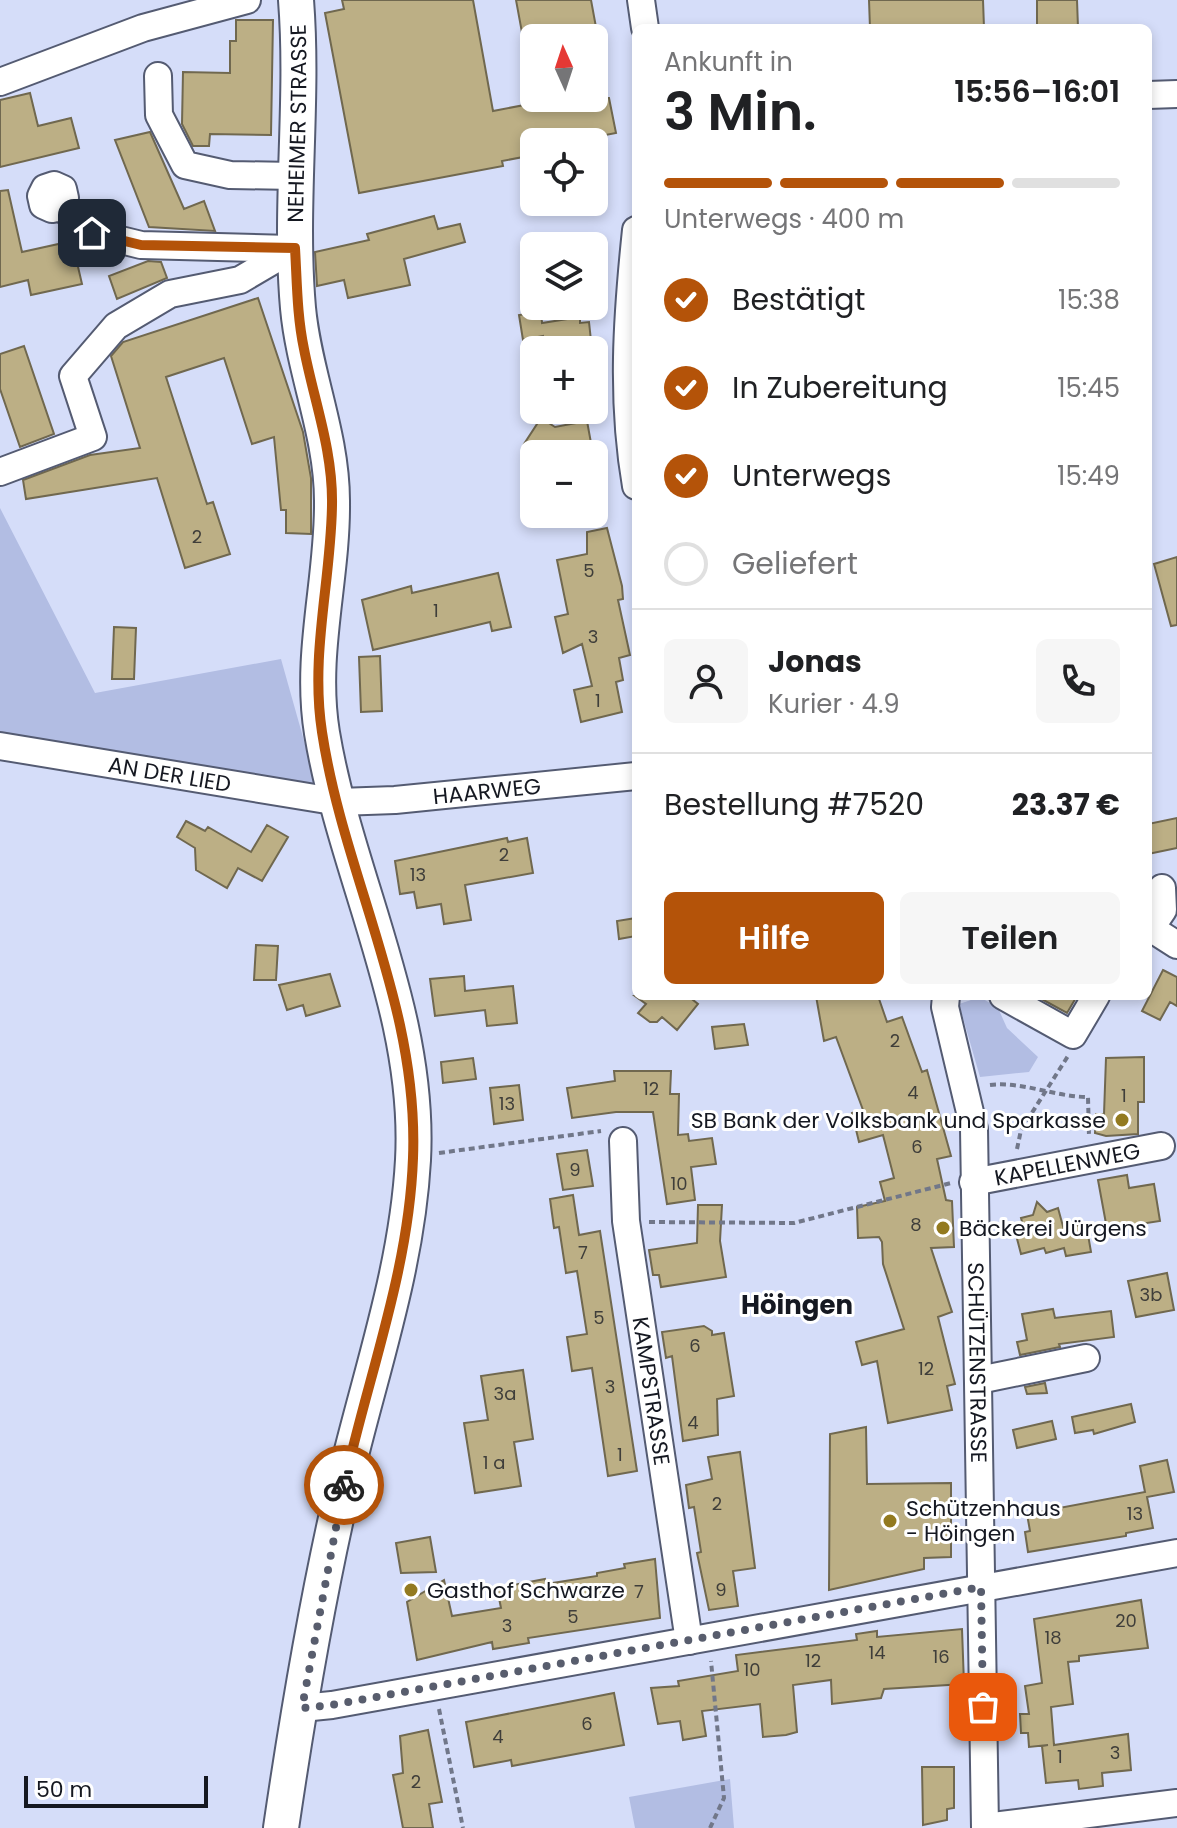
<!DOCTYPE html>
<html lang="de">
<head>
<meta charset="utf-8">
<style>
	:root { --surface:#fff; --page:#f6f6f6; --text:#202124; --muted:#757577; --line:#e0e0e0; --accent:#b45309 }
	body { margin:0; font-family:Poppins,sans-serif; background:var(--page); color:var(--text); height:100vh; display:flex; flex-direction:column; font-size:30px; white-space:nowrap }
	* { box-sizing:border-box; margin:0 }
	p { font-size:26px; color:var(--muted) }
	.icon { flex:none; width:44px; height:44px; fill:none; stroke:currentColor; stroke-width:2; stroke-linecap:round; stroke-linejoin:round }
	.map { position:relative; flex:1; overflow:hidden }
	.side { position:absolute; left:632px; top:24px; width:520px; height:976px; display:flex; flex-direction:column; background:var(--surface); border-radius:12px; box-shadow:0 4px 12px #0003 }
	.side>* { flex:none }
	.needle { width:52px; rotate:357deg }
	.fabs { position:absolute; left:520px; top:24px; display:grid; gap:16px }
	.fabs a { display:grid; place-items:center; width:88px; height:88px; border-radius:12px; background:var(--surface); box-shadow:0 4px 12px #0003; font-size:40px }
	.scale { position:absolute; left:24px; bottom:20px; width:184px; box-sizing:border-box; padding-left:8px; border:4px solid #151821; border-top:0; font-size:22px; line-height:28px; white-space:nowrap; color:#151821; -webkit-text-stroke:6px #fff; paint-order:stroke }
	.pin { position:absolute; display:grid; place-items:center; width:68px; height:68px; color:#fff; margin:-34px; border-radius:16px; box-shadow:0 4px 12px #0006 }
	.courier { position:absolute; display:grid; place-items:center; width:80px; height:80px; margin:-40px; border:6px solid #b45309; border-radius:50%; background:#fff; color:#222; box-shadow:0 2px 10px #0007 }
	.head em { font-style:normal; font-weight:600 }
	.head div { display:flex; flex-direction:column-reverse }
	.head { display:flex; align-items:center; justify-content:space-between; height:136px; padding:0 32px }
	h1 { font-size:52px; font-weight:600; line-height:60px }
	.bar { display:grid; grid-template-columns:repeat(4,1fr); gap:12px 8px; align-content:center; height:96px; padding:0 32px }
	.bar i { height:10px; border-radius:6px; background:var(--line) }
	.bar .selected { background:var(--accent) }
	.bar p { grid-column:span 4 }
	.line { display:flex; align-items:center; gap:20px; padding:0 32px; border-top:2px solid var(--line) }
	.line div { flex:1 }
	.round { display:grid; place-items:center; flex:none; width:84px; height:84px; border-radius:12px; background:var(--page) }
	ol { padding:0 32px; list-style:none }
	li { display:flex; align-items:center; gap:24px; height:88px }
	li p { margin-inline-start:auto }
	li .icon { padding:8px; border-radius:50%; background:var(--accent); color:#fff; stroke-width:4 }
	li:last-child { color:var(--muted) }
	li i { width:44px; height:44px; border:4px solid var(--line); border-radius:50% }
	.primary-button { display:flex; gap:16px; margin-top:auto; padding:16px 32px }
	.primary-button a { flex:1; height:92px; border-radius:12px; background:var(--accent); color:#fff; font-size:32px; font-weight:600; line-height:92px; text-align:center }
	.primary-button a+a { background:var(--page); color:var(--text) }
	.map>svg:first-child { display:block }
	.green { fill:#b2bde3 }
	.building { fill:#bcaf85; stroke:#70684f; stroke-width:2 }
	.lines { fill:none; stroke-linecap:round; stroke-linejoin:round }
	.minor-casing { stroke:#545b72; stroke-width:30 }
	.major-casing { stroke:#545b72; stroke-width:38 }
	.path { stroke:#717789; stroke-width:4; stroke-dasharray:6 4; stroke-linecap:butt }
	.minor { stroke:#fff; stroke-width:26 }
	.major { stroke:#fff; stroke-width:34 }
	.done { stroke:#585d6d; stroke-width:8; stroke-dasharray:0 14.4 }
	.route { stroke:#b45309; stroke-width:10 }
	.poi-dot { fill:#937a20; stroke:#fff; stroke-width:3 }
	.labels { text-anchor:middle; stroke-width:6; stroke-linejoin:round; paint-order:stroke }
	.number-label { font-size:18px; fill:#3f3e3a }
	.street-label { font-size:22px; fill:#151821; stroke:#fff }
	.poi-label { font-size:22px; fill:#151821; stroke:#fff; text-anchor:start }
	.quarter-label { font-size:26px; font-weight:bold; fill:#151821; stroke:#fff }
</style>
</head>
<body>
<div class="map">
<svg width="1177" height="1828" viewBox="0 0 1177 1828">
	<rect width="100%" height="100%" fill="#d5ddf9"/>
	<path class="green" d="M 0,508 L 95,693 L 281,659 L 317,787 L 0,735 Z
		M 980,997 L 998,1008 L 1007,1028 L 1038,1057 L 1029,1072 L 980,1077 L 959,1004 Z
		M 730,1779 L 734,1828 L 635,1828 L 629,1797 Z"/>
	<path class="building" d="M 342,0 L 473,0 L 493,111 L 535,103 L 534,98 L 609,98 L 616,133 L 569,142 L 534,142 L 534,155 L 502,161 L 503,166 L 359,193 L 325,13 L 344,9 Z
		M 516,0 L 591,0 L 598,38 L 523,38 Z
		M 869,0 L 983,0 L 984,28 L 870,28 Z
		M 1037,0 L 1077,0 L 1078,28 L 1037,28 Z
		M 236,20 L 273,20 L 271,135 L 210,134 L 209,146 L 193,146 L 182,124 L 183,72 L 230,73 L 230,41 L 236,41 Z
		M 30,93 L 38,126 L 71,118 L 79,148 L 0,167 L 0,100 Z
		M 150,132 L 184,209 L 204,201 L 215,231 L 149,227 L 115,140 Z
		M 8,190 L 22,252 L 72,241 L 82,284 L 31,295 L 28,280 L 0,287 L 0,191 Z
		M 434,216 L 438,229 L 460,224 L 465,242 L 404,259 L 410,285 L 348,298 L 344,280 L 317,286 L 315,252 L 369,240 L 367,234 Z
		M 148,261 L 161,262 L 167,278 L 117,299 L 109,276 Z
		M 258,298 L 303,432 L 311,478 L 311,534 L 286,533 L 286,510 L 281,510 L 274,437 L 252,444 L 224,358 L 166,377 L 207,504 L 213,502 L 230,554 L 185,568 L 157,478 L 26,499 L 23,480 L 90,455 L 140,448 L 111,356 L 123,342 Z
		M 541,312 L 542,323 L 580,317 L 580,323 L 589,322 L 592,350 L 545,350 L 543,336 L 523,340 L 519,315 Z
		M 24,346 L 54,434 L 20,447 L 0,389 L 0,354 Z
		M 541,418 L 555,427 L 587,421 L 593,454 L 539,454 L 524,444 Z
		M 607,528 L 622,586 L 623,599 L 618,600 L 630,655 L 619,658 L 623,680 L 616,682 L 622,712 L 581,722 L 574,690 L 592,686 L 582,644 L 563,653 L 555,617 L 568,614 L 557,560 L 587,554 L 587,532 Z
		M 1177,557 L 1177,625 L 1171,626 L 1154,564 Z
		M 498,573 L 511,627 L 492,631 L 490,622 L 373,650 L 362,600 L 411,586 L 412,593 Z
		M 114,627 L 136,628 L 134,679 L 112,679 Z
		M 380,656 L 382,711 L 361,712 L 359,657 Z
		M 1177,818 L 1177,848 L 1148,854 L 1148,824 Z
		M 186,821 L 205,831 L 208,827 L 251,852 L 267,825 L 288,837 L 262,881 L 238,868 L 227,888 L 196,870 L 195,848 L 177,837 Z
		M 507,838 L 508,842 L 527,838 L 533,873 L 465,885 L 471,920 L 444,924 L 441,904 L 417,908 L 414,892 L 400,894 L 395,861 Z
		M 636,918 L 636,936 L 619,939 L 617,921 Z
		M 256,945 L 278,946 L 276,980 L 254,980 Z
		M 1163,970 L 1177,977 L 1177,1006 L 1170,1002 L 1160,1020 L 1142,1011 Z
		M 330,974 L 340,1006 L 306,1016 L 303,1005 L 287,1010 L 279,985 Z
		M 464,976 L 465,991 L 513,986 L 517,1023 L 487,1026 L 485,1010 L 435,1016 L 430,979 Z
		M 635,996 L 688,996 L 698,1004 L 677,1030 L 662,1017 L 657,1022 L 650,1022 L 638,1013 L 646,1004 Z
		M 816,996 L 878,996 L 887,1022 L 902,1017 L 922,1072 L 927,1070 L 951,1156 L 937,1159 L 946,1200 L 952,1201 L 954,1247 L 931,1248 L 952,1312 L 938,1317 L 955,1384 L 947,1386 L 952,1410 L 888,1423 L 877,1361 L 862,1365 L 856,1342 L 904,1329 L 883,1264 L 882,1242 L 879,1237 L 858,1238 L 857,1207 L 885,1201 L 880,1182 L 894,1178 L 883,1135 L 859,1142 L 852,1113 L 863,1110 L 836,1037 L 824,1041 Z
		M 1036,996 L 1077,996 L 1067,1013 Z
		M 744,1024 L 748,1045 L 715,1049 L 712,1027 Z
		M 1144,1057 L 1144,1102 L 1138,1102 L 1138,1134 L 1106,1136 L 1095,1133 L 1096,1114 L 1104,1114 L 1106,1058 Z
		M 473,1058 L 476,1079 L 443,1083 L 441,1062 Z
		M 614,1071 L 671,1071 L 670,1094 L 679,1094 L 678,1135 L 688,1134 L 689,1141 L 712,1138 L 716,1164 L 691,1167 L 695,1200 L 667,1204 L 653,1112 L 616,1112 L 572,1118 L 567,1088 L 615,1081 Z
		M 519,1085 L 523,1120 L 494,1124 L 490,1088 Z
		M 587,1150 L 593,1186 L 563,1190 L 557,1154 Z
		M 1127,1175 L 1129,1188 L 1154,1184 L 1160,1221 L 1107,1229 L 1098,1180 Z
		M 573,1195 L 579,1235 L 600,1231 L 637,1471 L 608,1476 L 592,1368 L 572,1371 L 567,1337 L 587,1334 L 577,1271 L 566,1273 L 559,1227 L 554,1228 L 550,1199 Z
		M 1037,1202 L 1047,1212 L 1058,1208 L 1064,1230 L 1086,1223 L 1091,1252 L 1066,1256 L 1064,1248 L 1046,1253 L 1044,1248 L 1021,1254 L 1015,1231 L 1024,1229 L 1021,1218 L 1033,1215 Z
		M 698,1205 L 722,1205 L 720,1241 L 726,1277 L 661,1287 L 659,1275 L 653,1275 L 649,1250 L 697,1243 Z
		M 1167,1273 L 1174,1310 L 1136,1317 L 1128,1281 Z
		M 1053,1309 L 1055,1318 L 1111,1311 L 1114,1337 L 1059,1344 L 1060,1347 L 1020,1355 L 1017,1342 L 1027,1340 L 1022,1314 Z
		M 704,1326 L 712,1331 L 712,1335 L 724,1333 L 734,1396 L 717,1399 L 718,1435 L 683,1441 L 672,1356 L 666,1358 L 662,1332 Z
		M 523,1370 L 533,1439 L 514,1442 L 521,1486 L 475,1493 L 464,1423 L 488,1420 L 481,1376 Z
		M 1045,1383 L 1047,1393 L 1027,1394 L 1025,1387 Z
		M 1131,1404 L 1135,1422 L 1094,1434 L 1093,1430 L 1075,1433 L 1072,1417 Z
		M 1052,1421 L 1056,1439 L 1017,1448 L 1013,1430 Z
		M 866,1427 L 867,1484 L 951,1483 L 951,1557 L 924,1558 L 924,1569 L 829,1590 L 830,1434 Z
		M 740,1452 L 755,1568 L 733,1571 L 738,1606 L 709,1610 L 697,1553 L 701,1552 L 694,1507 L 689,1508 L 686,1485 L 712,1479 L 708,1457 Z
		M 1167,1460 L 1174,1492 L 1147,1497 L 1153,1528 L 1126,1533 L 1126,1536 L 1028,1552 L 1025,1532 L 1030,1531 L 1027,1514 L 1145,1492 L 1140,1466 Z
		M 430,1537 L 436,1572 L 401,1573 L 396,1543 Z
		M 655,1559 L 660,1618 L 528,1638 L 529,1643 L 493,1649 L 492,1642 L 417,1660 L 407,1602 L 444,1580 L 452,1616 L 501,1608 L 497,1588 L 545,1579 L 546,1584 L 597,1576 L 597,1573 L 625,1568 L 624,1564 Z
		M 1141,1600 L 1148,1648 L 1079,1656 L 1079,1661 L 1068,1662 L 1073,1704 L 1051,1707 L 1054,1745 L 1128,1734 L 1131,1770 L 1102,1773 L 1103,1786 L 1079,1789 L 1078,1780 L 1046,1783 L 1042,1746 L 1048,1745 L 1029,1747 L 1028,1733 L 1021,1733 L 1020,1714 L 1029,1714 L 1025,1686 L 1042,1683 L 1034,1619 Z
		M 962,1629 L 964,1684 L 884,1689 L 881,1698 L 832,1704 L 831,1680 L 793,1685 L 797,1732 L 786,1735 L 763,1737 L 760,1704 L 702,1711 L 706,1736 L 683,1740 L 680,1721 L 658,1724 L 651,1688 L 679,1686 L 678,1681 L 738,1671 L 736,1655 L 857,1640 L 856,1634 L 877,1631 L 877,1637 Z
		M 614,1693 L 624,1745 L 512,1766 L 511,1760 L 474,1767 L 466,1722 Z
		M 428,1730 L 442,1802 L 429,1804 L 433,1828 L 403,1828 L 393,1775 L 403,1773 L 400,1736 Z
		M 922,1767 L 954,1767 L 954,1808 L 947,1809 L 947,1820 L 923,1825 Z"/>
	<g class="lines">
		<g class="minor-casing">
			<g id="minor">
				<path d="M 641,0 L 645,28"/>
				<path d="M 158,76 L 159,115 L 185,165 L 230,175 L 295,176"/>
				<path d="M 0,82 L 143,28 L 247,0"/>
				<path d="M 1148,95 L 1177,94"/>
				<path d="M 61,207 L 65,198 L 63,189 L 54,185 L 45,188 L 41,196 L 43,205 L 52,209 L 61,207 L 92,233 L 141,245 L 291,249"/>
				<path d="M 636,230 C 627,316 621,399 636,486"/>
				<path d="M 0,472 L 93,437 L 73,376 L 116,326 L 170,294 L 240,280 L 291,250"/>
				<path id="s1" d="M 0,746 L 339,802 L 395,800 L 636,776"/>
				<path d="M 1152,929 L 1177,945"/>
				<path d="M 1148,932 L 1163,910 L 1162,888"/>
				<path id="s2" d="M 946,996 L 945,1007 L 974,1129 L 985,1828"/>
				<path d="M 1003,996 L 1073,1035 L 1096,996"/>
				<path id="s3" d="M 623,1141 L 626,1221 L 689,1641"/>
				<path id="s4" d="M 973,1182 L 1161,1146"/>
				<path d="M 979,1380 L 1086,1358"/>
				<path d="M 302,1708 L 332,1705 L 1177,1553"/>
				<path d="M 985,1827 L 1177,1803"/>
			</g>
		</g>
		<g class="major-casing">
			<g id="major">
				<path id="s5" d="M 281,1828 C 298,1712 318,1593 345,1479 C 370,1373 407,1270 413,1160 C 421,1011 346,877 322,733 C 309,654 333,579 332,501 C 332,434 304,373 298,308 C 289,205 304,102 296,0"/>
			</g>
		</g>
		<path class="path" d="M 990,1085 C 1022,1081 1055,1097 1088,1097 L 1089,1136
			M 1017,1149 L 1021,1130 L 1068,1056
			M 439,1153 L 601,1131
			M 649,1222 L 794,1223 L 951,1183
			M 439,1709 L 463,1828
			M 710,1828 L 724,1798 L 711,1661"/>
		<use href="#minor" class="minor"/>
		<use href="#major" class="major"/>
	</g>
	<g class="lines">
		<path class="done" d="M 344,1485 L 302,1708 L 332,1705 L 981,1587 L 983,1707"/>
		<path class="route" d="M 92,233 L 141,245 L 295,248 C 297,282 297,316 304,349 C 314,401 333,450 332,505 C 331,581 310,654 322,732 C 344,877 419,1005 413,1158 C 409,1271 368,1376 344,1485"/>
	</g>
	<g class="poi-dot">
		<circle cx="1122" cy="1120" r="8"/>
		<circle cx="943" cy="1228" r="8"/>
		<circle cx="890" cy="1521" r="8"/>
		<circle cx="411" cy="1590" r="8"/>
	</g>
	<g class="labels">
		<g class="number-label">
			<text x="197" y="543">2</text>
			<text x="589" y="577">5</text>
			<text x="436" y="617">1</text>
			<text x="593" y="643">3</text>
			<text x="598" y="707">1</text>
			<text x="504" y="861">2</text>
			<text x="418" y="881">13</text>
			<text x="895" y="1047">2</text>
			<text x="651" y="1095">12</text>
			<text x="913" y="1099">4</text>
			<text x="1124" y="1102">1</text>
			<text x="507" y="1110">13</text>
			<text x="917" y="1153">6</text>
			<text x="575" y="1176">9</text>
			<text x="679" y="1190">10</text>
			<text x="916" y="1231">8</text>
			<text x="583" y="1259">7</text>
			<text x="1151" y="1301">3b</text>
			<text x="599" y="1324">5</text>
			<text x="695" y="1352">6</text>
			<text x="926" y="1375">12</text>
			<text x="610" y="1393">3</text>
			<text x="505" y="1400">3a</text>
			<text x="693" y="1429">4</text>
			<text x="620" y="1461">1</text>
			<text x="494" y="1469">1 a</text>
			<text x="717" y="1510">2</text>
			<text x="1135" y="1520">13</text>
			<text x="721" y="1596">9</text>
			<text x="639" y="1598">7</text>
			<text x="573" y="1623">5</text>
			<text x="1126" y="1627">20</text>
			<text x="507" y="1632">3</text>
			<text x="1053" y="1644">18</text>
			<text x="877" y="1659">14</text>
			<text x="941" y="1663">16</text>
			<text x="813" y="1667">12</text>
			<text x="752" y="1676">10</text>
			<text x="587" y="1730">6</text>
			<text x="498" y="1743">4</text>
			<text x="1115" y="1759">3</text>
			<text x="1060" y="1763">1</text>
			<text x="416" y="1788">2</text>
		</g>
		<g class="street-label">
			<text dy="8" stroke="none"><textPath href="#s5" startOffset="1734">NEHEIMER STRASSE</textPath></text>
			<text dy="8" stroke="none"><textPath href="#s1" startOffset="172">AN DER LIED</textPath></text>
			<text dy="8" stroke="none"><textPath href="#s1" startOffset="492">HAARWEG</textPath></text>
			<text dy="8" stroke="none"><textPath href="#s4" startOffset="96">KAPELLENWEG</textPath></text>
			<text dy="8" stroke="none"><textPath href="#s2" startOffset="370">SCHÜTZENSTRASSE</textPath></text>
			<text dy="8" stroke="none"><textPath href="#s3" startOffset="252">KAMPSTRASSE</textPath></text>
		</g>
		<g class="poi-label">
			<text x="1106" y="1128" text-anchor="end">SB Bank der Volksbank und Sparkasse</text>
			<text x="959" y="1236">Bäckerei Jürgens</text>
			<text x="906" y="1516">Schützenhaus<tspan x="906" dy="25">- Höingen</tspan></text>
			<text x="427" y="1598">Gasthof Schwarze</text>
		</g>
		<g class="quarter-label">
			<text x="797" y="1314">Höingen</text>
		</g>
	</g>
</svg>
<div class="fabs">
<a><svg class="needle" viewBox="-14 -14 28 28"><path d="M0-13l5 13h-10z" fill="#e53935"/><path d="M0 13l5-13h-10z" fill="#757577"/></svg></a>
<a><svg class="icon" aria-label="locate" viewBox="0 0 24 24"><circle cx="12" cy="12" r="6"/><path d="M12 2v4M12 18v4M2 12h4M18 12h4"/></svg></a>
<a><svg class="icon" aria-label="layers" viewBox="0 0 24 24"><path d="M12 4l9 5-9 5-9-5zM3 14l9 5 9-5"/></svg></a>
<a>+</a>
<a>−</a>
</div>
<div class="scale">50 m</div>
<div class="pin" style="left:983px;top:1707px;background:#ea580c"><svg class="icon" aria-label="bag" viewBox="0 0 24 24"><path d="M5 8h14l-1 12H6zM9 8a3 3 0 0 1 6 0"/></svg></div>
<div class="pin" style="left:92px;top:233px;background:#1f2937"><svg class="icon" aria-label="home" viewBox="0 0 24 24"><path d="M3 11l9-7 9 7M6 9v11h12V9"/></svg></div>
<div class="courier" style="left:344px;top:1485px"><svg class="icon" aria-label="bike" viewBox="0 0 24 24"><circle cx="6" cy="16" r="4"/><circle cx="18" cy="16" r="4"/><path d="M6 16l4-8h5l3 8M10 8l3 8H6M13 5h3"/></svg></div>
<section class="side">
<div class="head"><div><h1>3 Min.</h1><p>Ankunft in</p></div><em>15:56–16:01</em></div>
<div class="bar"><i class="selected"></i><i class="selected"></i><i class="selected"></i><i></i><p>Unterwegs · 400 m</p></div>
<ol>
<li><svg class="icon" aria-label="check" viewBox="0 0 24 24"><path d="M5 12l5 5 9-10"/></svg>Bestätigt<p>15:38</p></li>
<li><svg class="icon" aria-label="check" viewBox="0 0 24 24"><path d="M5 12l5 5 9-10"/></svg>In Zubereitung<p>15:45</p></li>
<li><svg class="icon" aria-label="check" viewBox="0 0 24 24"><path d="M5 12l5 5 9-10"/></svg>Unterwegs<p>15:49</p></li>
<li><i></i>Geliefert</li>
</ol>
<div class="line" style="height:144px"><a class="round"><svg class="icon" aria-label="person" viewBox="0 0 24 24"><circle cx="12" cy="8" r="4"/><path d="M4 21q1-7 8-7t8 7"/></svg></a><div><b>Jonas</b><p>Kurier · 4.9</p></div><a class="round"><svg class="icon" aria-label="phone" viewBox="0 0 24 24"><path d="M5 4h4l2 5-3 2q2 4 5 5l2-3 5 2v4C11 20 4 13 5 4z"/></svg></a></div>
<div class="line" style="height:104px"><div>Bestellung #7520</div><b>23.37 €</b></div>
<div class="primary-button"><a>Hilfe</a><a>Teilen</a></div>
</section>
</div>
</body>
</html>
